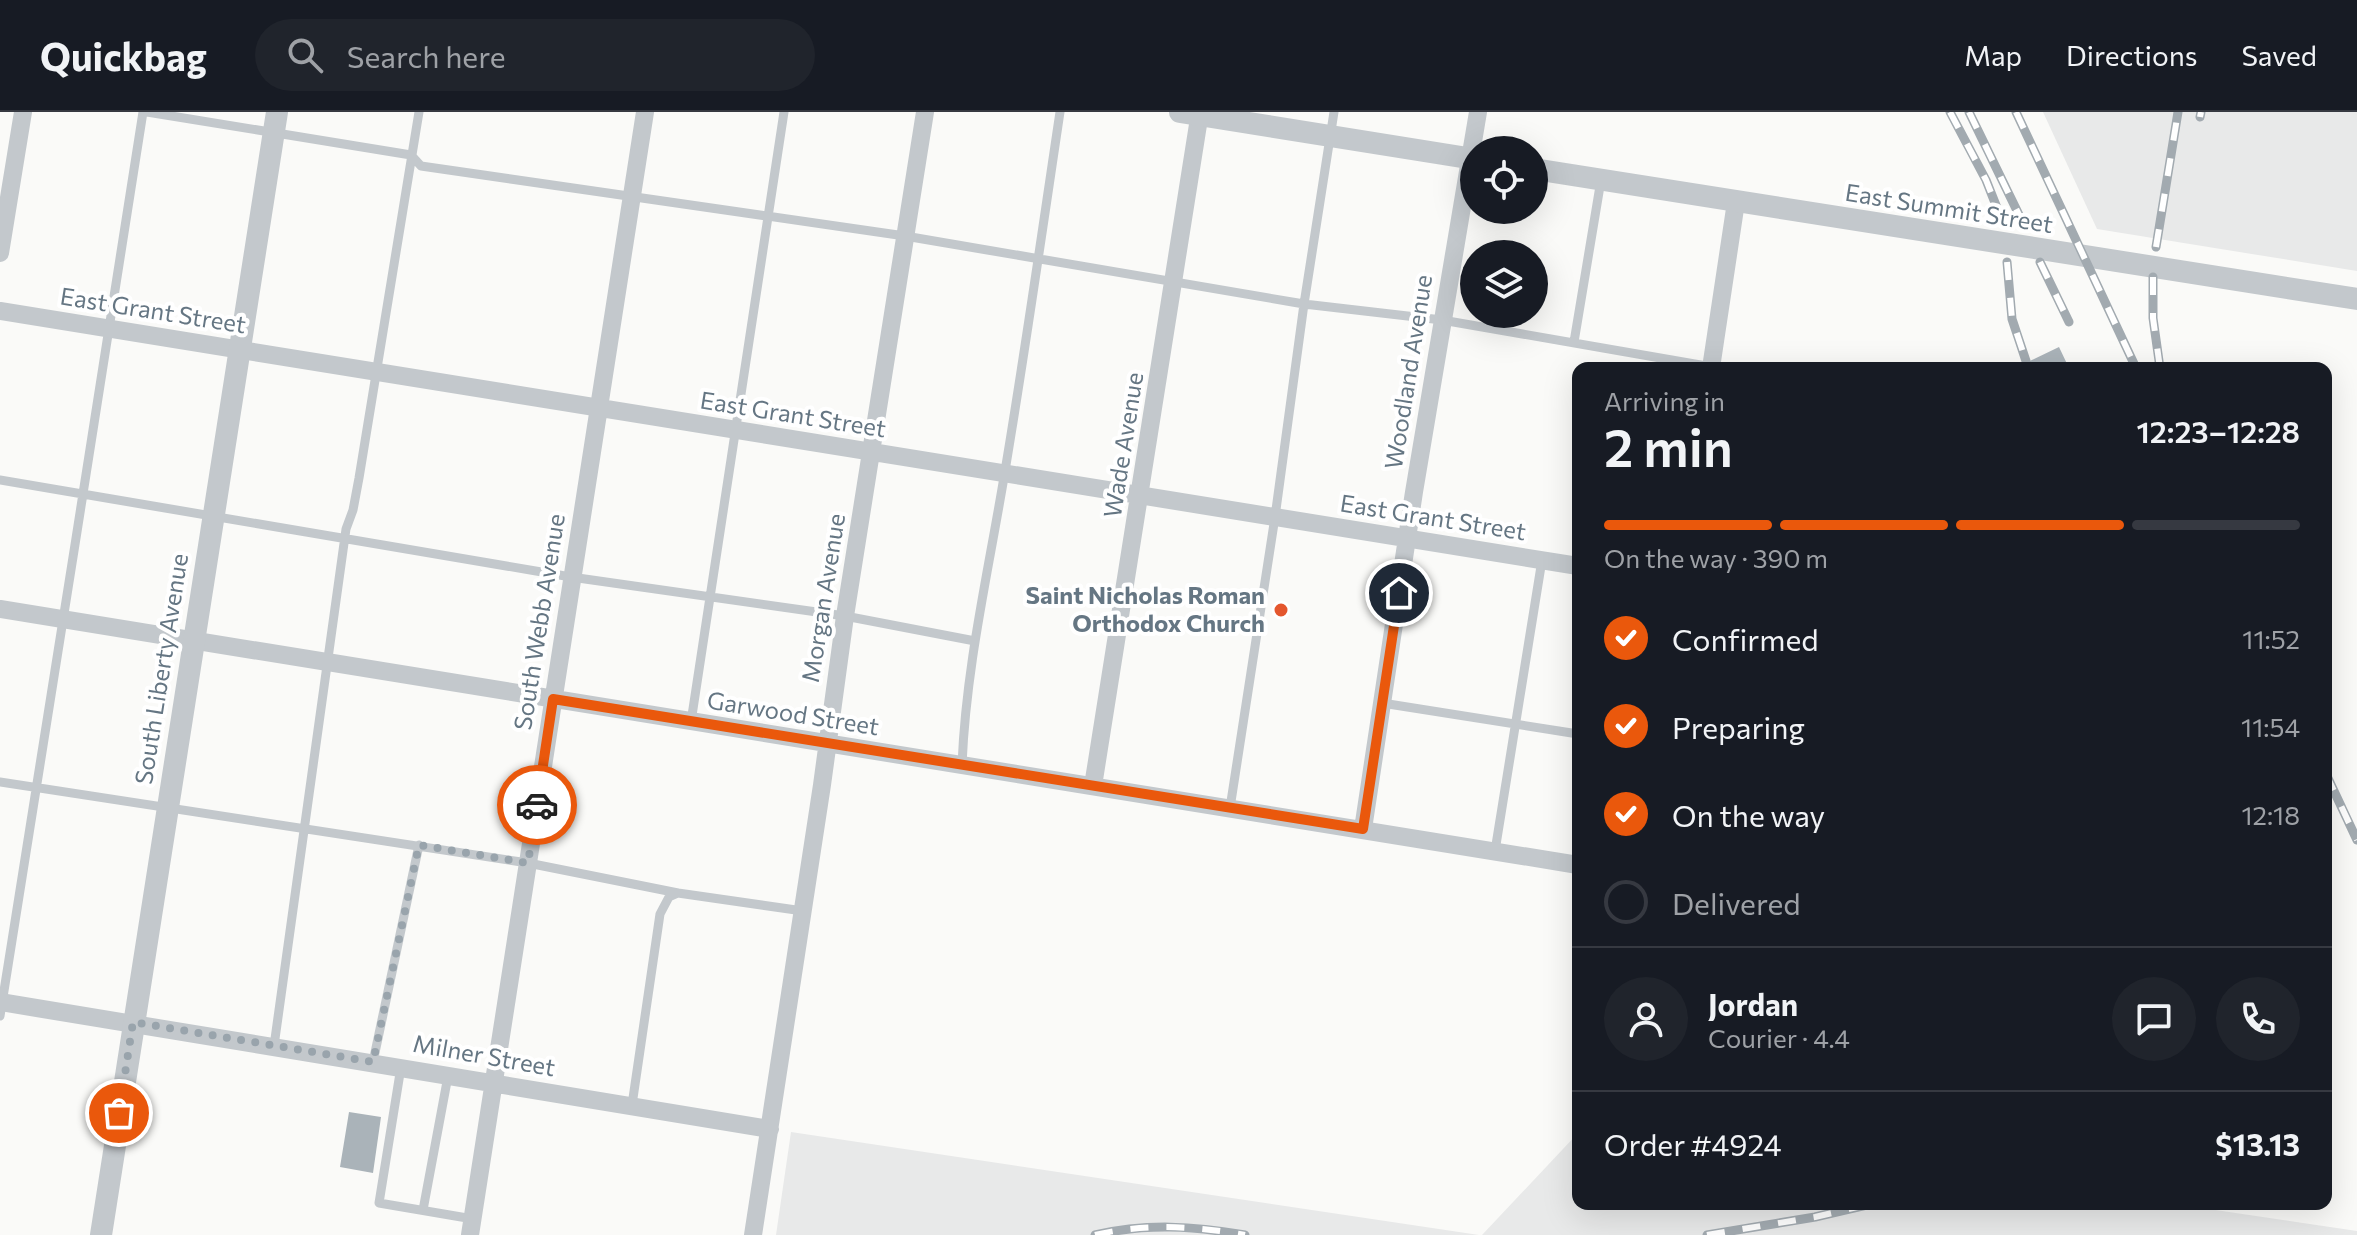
<!DOCTYPE html>
<html lang="en">
<head>
<meta charset="utf-8">
<style>
	:root { --surface:#171b24; --page:#20242c; --text:#f1f3f6; --muted:#9ea1a6; --line:#363941; --accent:#ea580c }
	body { margin:0; font-family:Commissioner,sans-serif; background:var(--page); color:var(--text); height:100vh; display:flex; flex-direction:column; font-size:30px; white-space:nowrap }
	* { box-sizing:border-box; margin:0 }
	p { font-size:26px; color:var(--muted) }
	.icon { flex:none; width:44px; height:44px; fill:none; stroke:currentColor; stroke-width:2; stroke-linecap:round; stroke-linejoin:round }
	.map { position:relative; flex:1; overflow:hidden }
	.drawer { position:absolute; left:1572px; top:250px; width:760px; height:848px; display:flex; flex-direction:column; background:var(--surface); border-radius:16px; box-shadow:0 8px 32px #0002 }
	.drawer>* { flex:none }
	.controls { position:absolute; left:1460px; top:24px; display:grid; gap:16px }
	.controls a { display:grid; place-items:center; width:88px; height:88px; border-radius:50%; background:var(--surface); box-shadow:0 8px 32px #0002; font-size:40px }
	.pin { position:absolute; display:grid; place-items:center; width:68px; height:68px; color:#fff; margin:-34px; border:4px solid #fff; border-radius:50%; box-shadow:0 2px 8px #0007 }
	.courier { position:absolute; display:grid; place-items:center; width:80px; height:80px; margin:-40px; border:6px solid #ea580c; border-radius:50%; background:#fff; color:#222; box-shadow:0 2px 10px #0007 }
	.summary em { font-style:normal; font-weight:600 }
	.summary div { display:flex; flex-direction:column-reverse }
	.summary { display:flex; align-items:center; justify-content:space-between; height:136px; padding:0 32px }
	h1 { font-size:52px; font-weight:600; line-height:60px }
	.bar { display:grid; grid-template-columns:repeat(4,1fr); gap:12px 8px; align-content:center; height:96px; padding:0 32px }
	.bar i { height:10px; border-radius:6px; background:var(--line) }
	.bar .selected { background:var(--accent) }
	.bar p { grid-column:span 4 }
	.line { display:flex; align-items:center; gap:20px; padding:0 32px; border-top:2px solid var(--line) }
	.line div { flex:1 }
	.round { display:grid; place-items:center; flex:none; width:84px; height:84px; border-radius:42px; background:var(--page) }
	ol { padding:0 32px; list-style:none }
	li { display:flex; align-items:center; gap:24px; height:88px }
	li p { margin-inline-start:auto }
	li .icon { padding:8px; border-radius:50%; background:var(--accent); color:#fff; stroke-width:4 }
	li:last-child { color:var(--muted) }
	li i { width:44px; height:44px; border:4px solid var(--line); border-radius:50% }
	header { display:flex; align-items:center; gap:48px; box-sizing:border-box; height:112px; padding:0 40px; background:var(--surface); border-bottom:2px solid var(--line) }
	header strong { font-size:38px }
	nav { display:flex; gap:44px; margin-inline-start:auto; font-size:28px }
	.search { width:560px; height:72px; background:var(--page); display:flex; align-items:center; gap:20px; box-sizing:border-box; padding:0 28px; border-radius:44px; color:var(--muted); font-size:30px }
	.map>svg:first-child { display:block }
	.built { fill:#e8e9e9 }
	.building { fill:#aab3b9 }
	.lines { fill:none; stroke-linecap:round; stroke-linejoin:round }
	.service { stroke:#c3c8cc; stroke-width:9 }
	.minor { stroke:#c3c8cc; stroke-width:18 }
	.tertiary { stroke:#c3c8cc; stroke-width:22 }
	.rail-casing { stroke:#a2aab0; stroke-width:9 }
	.rail { stroke:#fff; stroke-width:6; stroke-dasharray:18; stroke-linecap:butt }
	.done { stroke:#99a4ac; stroke-width:8; stroke-dasharray:0 14.4 }
	.route { stroke:#ea580c; stroke-width:10 }
	.poi-dot { fill:#e4572e; stroke:#fff; stroke-width:3 }
	.labels { text-anchor:middle; stroke-width:8; stroke-linejoin:round; paint-order:stroke }
	.street-label { font-size:24px; fill:#657683; stroke:#fff }
	.poi-label { font-size:24px; font-weight:bold; fill:#657683; stroke:#fff; text-anchor:end }
</style>
</head>
<body>
<header>
<strong>Quickbag</strong>
<div class="search"><svg class="icon" aria-label="search" viewBox="0 0 24 24"><circle cx="10" cy="10" r="6"/><path d="M15 15l6 6"/></svg>Search here</div>
<nav><a>Map</a><a>Directions</a><a>Saved</a></nav>
</header>
<div class="map">
<svg width="2357" height="1123" viewBox="0 0 2357 1123">
	<rect width="100%" height="100%" fill="#fafaf8"/>
	<path class="built" d="M 2043,0 L 2357,0 L 2357,159 L 2097,117 Z
		M 791,1020 L 1479,1123 L 776,1123 Z
		M 1578,1021 L 1578,1092 L 2175,1092 L 2357,1119 L 2357,1123 L 1482,1123 Z"/>
	<path class="building" d="M 2059,235 L 2069,256 L 2015,256 Z
		M 349,1000 L 381,1005 L 373,1061 L 340,1055 Z"/>
	<g class="lines">
		<path class="service" d="M 147,0 L 411,43 L 421,54 L 905,124 L 1304,192 L 1275,405 L 1230,696
			M 1334,0 L 1304,192 L 1442,208 L 1712,255
			M 1574,230 L 1601,68
			M 0,368 L 571,465 L 845,504 L 975,529
			M 1382,591 L 1578,622
			M 691,610 L 784,0
			M 962,653 C 966,553 989,457 1005,359 C 1025,240 1042,120 1060,0
			M 0,670 L 528,751 L 678,781
			M 1495,739 L 1542,448
			M 0,904 C 47,602 97,302 143,0
			M 274,934 L 346,417 L 353,398 L 359,366 L 419,0
			M 373,950 L 419,733
			M 401,955 L 379,1091 L 473,1107
			M 632,993 L 660,802 L 669,785 L 678,781 L 803,799
			M 423,1098 L 448,964"/>
		<path class="minor" d="M 0,141 L 23,0
			M 0,199 L 1578,454
			M 1711,256 L 1736,90
			M 0,497 L 1578,753
			M 1093,674 L 1200,0
			M 1363,717 L 1414,380 L 1478,0
			M 0,890 L 770,1017
			M 470,1123 L 645,0
			M 753,1123 L 822,673 L 845,504 L 925,0"/>
		<path class="tertiary" d="M 1180,0 L 1474,47
			M 1534,57 L 2357,187
			M 101,1123 L 277,0"/>
		<g class="rail-casing">
			<path id="rail" d="M 1950,0 L 1986,68 L 2003,111
				M 1969,0 L 2022,109
				M 2016,0 L 2136,256
				M 2200,5 L 2201,0
				M 2156,135 L 2178,0
				M 2007,150 L 2012,207 L 2026,249
				M 2040,150 L 2069,210
				M 2153,165 L 2153,206 L 2160,256
				M 2326,662 L 2357,728
				M 1095,1123 C 1146,1111 1194,1114 1245,1123
				M 1707,1123 L 1815,1105 L 1871,1092"/>
		</g>
		<use href="#rail" class="rail"/>
	</g>
	<g class="lines">
		<path class="done" d="M 119,1001 L 133,910 L 373,950 L 419,733 L 528,751 L 537,693"/>
		<path class="route" d="M 537,693 L 553,587 L 1363,717 L 1399,481"/>
	</g>
	<circle class="poi-dot" cx="1281" cy="498" r="8"/>
	<g class="labels">
		<g class="street-label">
			<text transform="translate(1949 97) rotate(9)" y="8">East Summit Street</text>
			<text transform="translate(153 199) rotate(9)" y="8">East Grant Street</text>
			<text transform="translate(1409 260) rotate(-81)" y="8">Woodland Avenue</text>
			<text transform="translate(793 303) rotate(9)" y="8">East Grant Street</text>
			<text transform="translate(1124 333) rotate(-81)" y="8">Wade Avenue</text>
			<text transform="translate(1433 406) rotate(9)" y="8">East Grant Street</text>
			<text transform="translate(824 486) rotate(-81)" y="8">Morgan Avenue</text>
			<text transform="translate(540 510) rotate(-81)" y="8">South Webb Avenue</text>
			<text transform="translate(162 557) rotate(-81)" y="8">South Liberty Avenue</text>
			<text transform="translate(793 602) rotate(9)" y="8">Garwood Street</text>
			<text transform="translate(484 944) rotate(10)" y="8">Milner Street</text>
		</g>
		<g class="poi-label">
			<text x="1265" y="492">Saint Nicholas Roman<tspan x="1265" dy="28">Orthodox Church</tspan></text>
		</g>
	</g>
</svg>
<div class="controls">
<a><svg class="icon" aria-label="locate" viewBox="0 0 24 24"><circle cx="12" cy="12" r="6"/><path d="M12 2v4M12 18v4M2 12h4M18 12h4"/></svg></a>
<a><svg class="icon" aria-label="layers" viewBox="0 0 24 24"><path d="M12 4l9 5-9 5-9-5zM3 14l9 5 9-5"/></svg></a>
</div>
<div class="pin" style="left:119px;top:1001px;background:#ea580c"><svg class="icon" aria-label="bag" viewBox="0 0 24 24"><path d="M5 8h14l-1 12H6zM9 8a3 3 0 0 1 6 0"/></svg></div>
<div class="pin" style="left:1399px;top:481px;background:#1f2937"><svg class="icon" aria-label="home" viewBox="0 0 24 24"><path d="M3 11l9-7 9 7M6 9v11h12V9"/></svg></div>
<div class="courier" style="left:537px;top:693px"><svg class="icon" aria-label="car" viewBox="0 0 24 24"><path d="M5 17H2v-5l4-1 3-4h7l3 4 3 1v5h-3M9 17h6M6 11h13"/><circle cx="7" cy="17" r="2"/><circle cx="17" cy="17" r="2"/></svg></div>
<section class="drawer">
<div class="summary"><div><h1>2 min</h1><p>Arriving in</p></div><em>12:23–12:28</em></div>
<div class="bar"><i class="selected"></i><i class="selected"></i><i class="selected"></i><i></i><p>On the way · 390 m</p></div>
<ol>
<li><svg class="icon" aria-label="check" viewBox="0 0 24 24"><path d="M5 12l5 5 9-10"/></svg>Confirmed<p>11:52</p></li>
<li><svg class="icon" aria-label="check" viewBox="0 0 24 24"><path d="M5 12l5 5 9-10"/></svg>Preparing<p>11:54</p></li>
<li><svg class="icon" aria-label="check" viewBox="0 0 24 24"><path d="M5 12l5 5 9-10"/></svg>On the way<p>12:18</p></li>
<li><i></i>Delivered</li>
</ol>
<div class="line" style="height:144px"><a class="round"><svg class="icon" aria-label="person" viewBox="0 0 24 24"><circle cx="12" cy="8" r="4"/><path d="M4 21q1-7 8-7t8 7"/></svg></a><div><b>Jordan</b><p>Courier · 4.4</p></div><a class="round"><svg class="icon" aria-label="chat" viewBox="0 0 24 24"><path d="M4 5h16v11H9l-5 4z"/></svg></a><a class="round"><svg class="icon" aria-label="phone" viewBox="0 0 24 24"><path d="M5 4h4l2 5-3 2q2 4 5 5l2-3 5 2v4C11 20 4 13 5 4z"/></svg></a></div>
<div class="line" style="height:104px"><div>Order #4924</div><b>$13.13</b></div>
</section>
</div>
</body>
</html>
